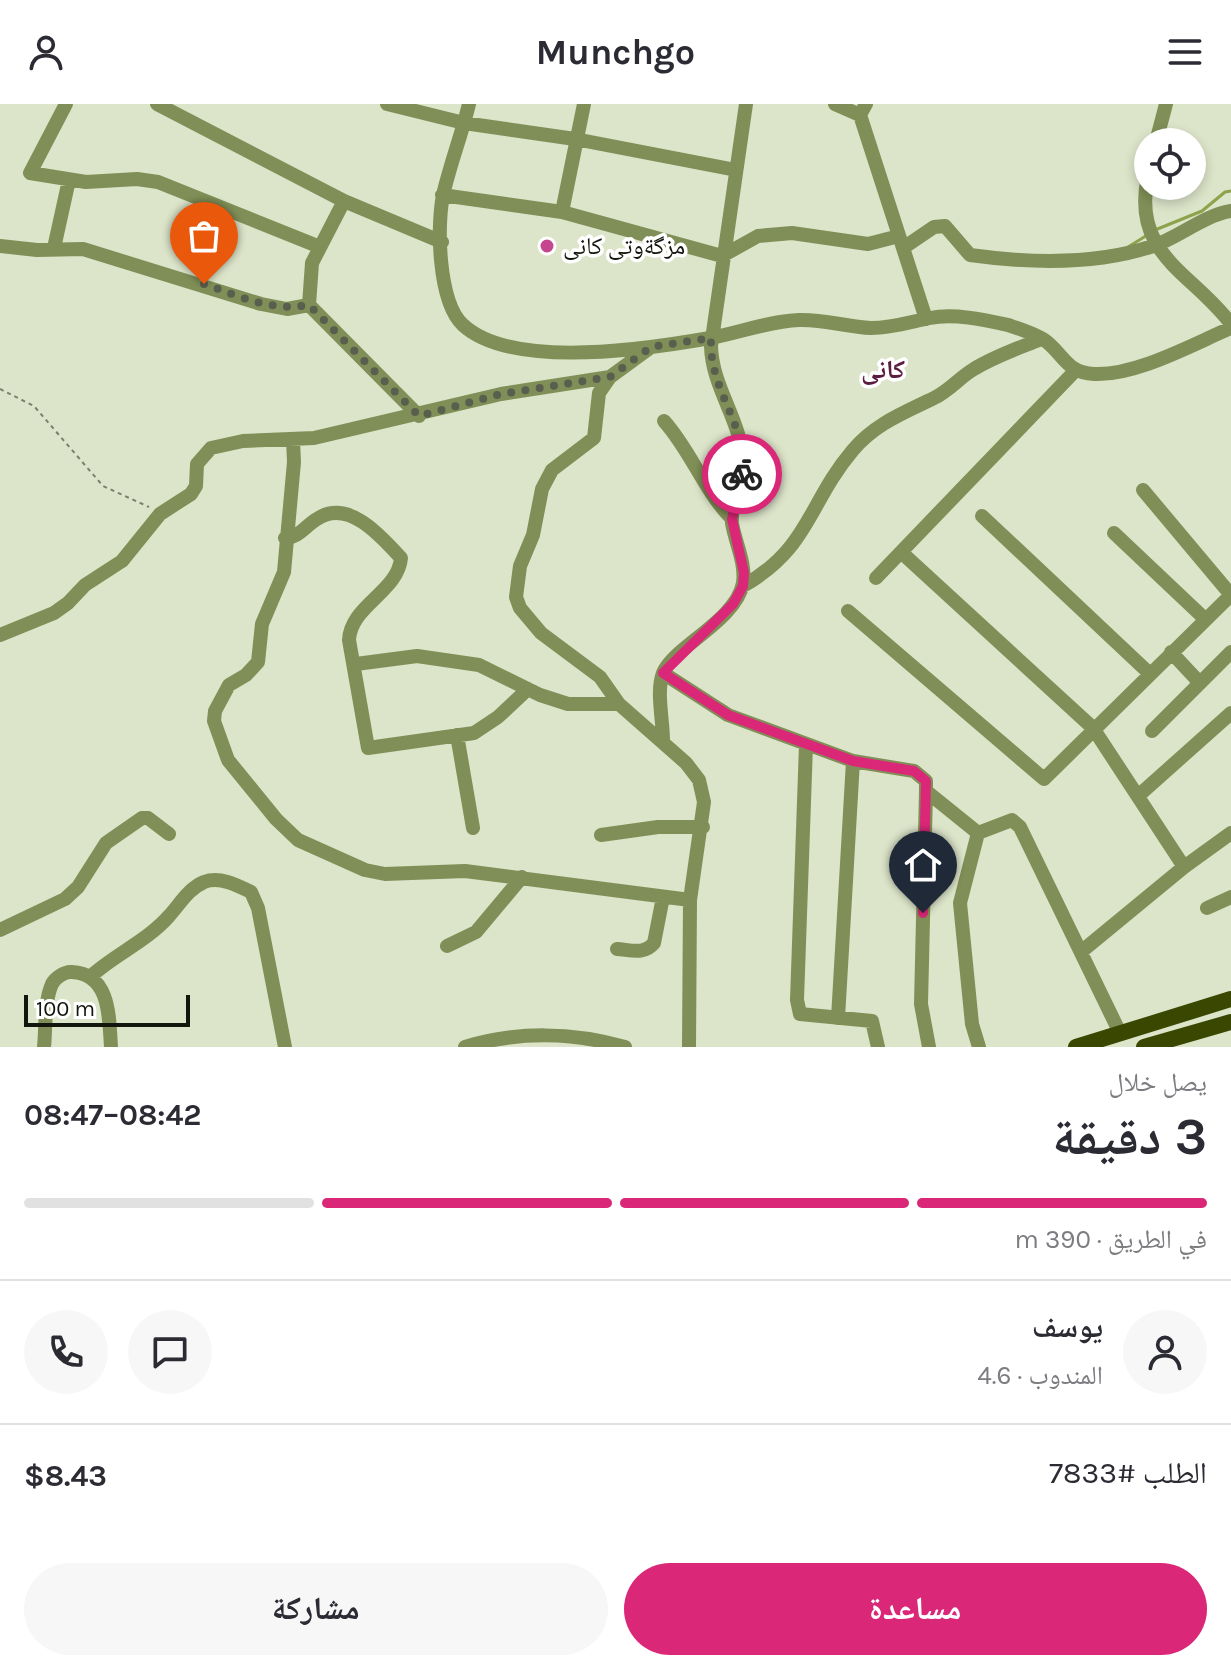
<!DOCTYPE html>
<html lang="ar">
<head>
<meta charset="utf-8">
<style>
	:root { --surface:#fff; --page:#f7f7f7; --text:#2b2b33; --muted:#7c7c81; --line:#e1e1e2; --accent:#db2777 }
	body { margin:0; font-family:Karla,"Noto Naskh Arabic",sans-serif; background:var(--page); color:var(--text); direction:rtl; height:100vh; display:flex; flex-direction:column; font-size:30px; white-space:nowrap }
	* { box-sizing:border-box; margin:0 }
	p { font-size:26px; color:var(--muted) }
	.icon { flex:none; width:44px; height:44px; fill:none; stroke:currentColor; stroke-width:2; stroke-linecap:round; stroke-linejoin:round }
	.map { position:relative; height:943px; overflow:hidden; direction:ltr }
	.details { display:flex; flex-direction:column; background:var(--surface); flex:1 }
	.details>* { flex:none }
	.buttons { position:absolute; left:1134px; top:24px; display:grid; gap:16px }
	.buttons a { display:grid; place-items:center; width:72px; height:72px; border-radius:50%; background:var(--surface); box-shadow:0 4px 12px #0003; font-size:40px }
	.scale { position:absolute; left:24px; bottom:20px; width:166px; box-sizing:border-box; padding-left:8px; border:4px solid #13160c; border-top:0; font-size:22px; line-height:28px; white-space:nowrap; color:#13160c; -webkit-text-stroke:6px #fff; paint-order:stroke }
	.pin { position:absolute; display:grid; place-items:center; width:68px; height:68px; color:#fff; margin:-82px -34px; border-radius:50% 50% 50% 0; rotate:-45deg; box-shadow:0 0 8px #0007 }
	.pin .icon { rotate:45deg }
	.courier { position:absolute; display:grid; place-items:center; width:80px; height:80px; margin:-40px; border:6px solid #db2777; border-radius:50%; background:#fff; color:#222; box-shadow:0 2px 10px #0007 }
	.summary em { font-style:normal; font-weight:700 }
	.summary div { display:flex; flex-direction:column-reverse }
	.summary { display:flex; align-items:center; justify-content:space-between; height:136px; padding:0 24px }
	h1 { font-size:52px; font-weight:700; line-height:60px }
	.bar { display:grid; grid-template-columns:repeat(4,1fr); gap:12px 8px; align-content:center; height:96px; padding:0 24px }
	.bar i { height:10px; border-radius:6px; background:var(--line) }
	.bar .selected { background:var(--accent) }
	.bar p { grid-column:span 4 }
	.line { display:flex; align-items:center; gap:20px; padding:0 24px; border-top:2px solid var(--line) }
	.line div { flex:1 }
	.round { display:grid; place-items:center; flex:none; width:84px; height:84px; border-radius:42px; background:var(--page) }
	.primary-button { display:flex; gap:16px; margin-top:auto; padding:16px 24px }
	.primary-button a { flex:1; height:92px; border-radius:48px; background:var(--accent); color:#fff; font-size:32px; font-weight:700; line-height:92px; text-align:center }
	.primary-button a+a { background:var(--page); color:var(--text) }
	header { display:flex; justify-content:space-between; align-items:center; height:104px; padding:0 24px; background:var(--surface); font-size:36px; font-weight:700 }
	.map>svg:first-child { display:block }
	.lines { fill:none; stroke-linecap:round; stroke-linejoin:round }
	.stream { stroke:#8ea24b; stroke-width:3 }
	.path { stroke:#7a806d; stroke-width:2; stroke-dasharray:4 4; stroke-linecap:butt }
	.minor { stroke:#808f57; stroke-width:14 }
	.major { stroke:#3a4700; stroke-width:16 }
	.done { stroke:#595e4e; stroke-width:8; stroke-dasharray:0 14.4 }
	.route { stroke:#db2777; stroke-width:10 }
	.poi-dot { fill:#c5458e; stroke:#fff; stroke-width:3 }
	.labels { text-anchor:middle; stroke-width:7; stroke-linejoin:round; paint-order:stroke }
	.poi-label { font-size:24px; fill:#13160c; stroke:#fff; text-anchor:start }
	.neighbourhood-label { font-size:26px; font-weight:bold; fill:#5a1c3f; stroke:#fff }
</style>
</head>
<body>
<header><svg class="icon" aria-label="menu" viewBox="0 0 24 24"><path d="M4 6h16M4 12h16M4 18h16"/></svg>Munchgo<svg class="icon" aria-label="person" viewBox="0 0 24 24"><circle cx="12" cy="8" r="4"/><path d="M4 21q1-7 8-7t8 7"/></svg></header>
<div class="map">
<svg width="1231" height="943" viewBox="0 0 1231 943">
	<rect width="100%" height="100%" fill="#dce4c9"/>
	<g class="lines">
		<path class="stream" d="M 1155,126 L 1202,107 L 1225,88 L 1231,87
			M 1128,143 L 1149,130"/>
		<path class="path" d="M 0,285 L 34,302 L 103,382 L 149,403"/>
		<path class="minor" d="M 66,0 L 30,69 L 86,78 L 137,75 L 158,78 L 320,143
			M 157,0 L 344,97 L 442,138
			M 387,0 L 464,19 L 575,35 L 736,66
			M 469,0 C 462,29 451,58 444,87 C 436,119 438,198 463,221 C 512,266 648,245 710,234 C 739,229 769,217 799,216 C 823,215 847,223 871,224 C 892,224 910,218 930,214 C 954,209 985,216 1008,221 C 1020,225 1037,230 1047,238 C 1065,253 1068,269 1094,270 C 1136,272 1193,240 1231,224
			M 835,0 L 860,11
			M 866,0 L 860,11 L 926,215
			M 1156,38 L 1166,0
			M 1148,72 C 1131,151 1192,168 1231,220
			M 442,91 L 562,108 L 722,152 L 758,132 L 792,129 L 868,140 L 899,132
			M 344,97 L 312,159 L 309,201 L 419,312
			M 562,108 L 584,0
			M 0,142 L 37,146 L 83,145 L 261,200 L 287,205 L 309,201
			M 54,144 L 69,76
			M 903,144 L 934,123 L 945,122 L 970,151 C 1028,159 1097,161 1153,142 C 1180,133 1202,112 1231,107
			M 610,273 L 599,289 L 594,334 L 552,366 L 542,385 L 533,431 L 520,462 L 516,493 L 520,504 L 541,529 L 600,573 L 619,600
			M 664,317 C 691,347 703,385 732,415
			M 293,336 L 294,358 L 284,468 L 262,520 L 258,558 L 246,571 L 229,581 L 215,607 L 214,617 L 228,656 L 276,715 L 298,736 L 365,766 L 385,770 L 465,767 L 690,796
			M 1143,386 L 1231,491
			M 982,412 L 1149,569
			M 1114,429 L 1205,515
			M 285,434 C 300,433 305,422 317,415 C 348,394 381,432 401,454 C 398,488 351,501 349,536 L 368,644 L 474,629 L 498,613 L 528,585
			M 901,448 L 1093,624 L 1184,763
			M 876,474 L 1075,267
			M 743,482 C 810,444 808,399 853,346 C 876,319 904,309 934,294 C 949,287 960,273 974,265 C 995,252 1019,244 1041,235
			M 848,507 L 1044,675 L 1231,491
			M 0,531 L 54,509 L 68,499 L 85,481 L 122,457 L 160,410 L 191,390 L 196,382 L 197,360 L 211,344 L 243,337 L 314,334 L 501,290 L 610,273 L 651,243
			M 1171,548 L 1199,578
			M 356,560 L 417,552 L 479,561 L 540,591 L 568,600 L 619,600 L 686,659 L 699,676 L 704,698 L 690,796 L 689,943
			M 663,569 L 728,611 L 853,657 L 914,667 L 926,677 L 926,687 L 978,729 L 1012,716 L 1020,723 L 1120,929
			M 1152,627 L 1231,548
			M 457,631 L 473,724
			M 663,636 C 663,616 656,587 663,569 C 673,543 736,517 743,479 C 746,459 735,438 732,419 C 730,398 743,380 743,359 C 742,317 712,284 711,242 L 746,0
			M 806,641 L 797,896 L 800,910 L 872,917 L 878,943
			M 926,687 L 921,900 L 929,943
			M 1138,692 L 1231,609
			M 978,729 L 960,799 L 972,920 L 979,943
			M 601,731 L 658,723 L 703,723
			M 1207,804 L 1231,793
			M 0,826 L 65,795 L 78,783 L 106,739 L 142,714 L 148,714 L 169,730
			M 447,842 L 476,828 L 522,773
			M 617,845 C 631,846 644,851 654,839 L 663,793
			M 1082,847 L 1184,763 L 1231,729
			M 90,873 C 115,850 146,838 169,812 C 180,800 188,785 204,778 C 220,772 237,781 251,788 L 258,804 L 285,943
			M 838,914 L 853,657
			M 44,943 C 46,924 44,898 52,880 C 55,874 65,867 72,868 C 111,870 109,915 111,943
			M 465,943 C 517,927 573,928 625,943"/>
		<path class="major" d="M 1076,943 L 1231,895
			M 1144,943 L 1231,918"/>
	</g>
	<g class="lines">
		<path class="done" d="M 204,180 C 239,192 271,208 309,201 L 419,312 L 501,290 L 610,273 L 651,243 L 711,234 C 709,289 748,319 742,370"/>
		<path class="route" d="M 742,370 L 732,415 L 744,469 L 743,482 L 733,500 L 663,569 L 728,611 L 853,657 L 914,667 L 926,677 L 923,809"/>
	</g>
	<circle class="poi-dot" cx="547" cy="142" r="8"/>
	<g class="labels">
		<g class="poi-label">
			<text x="563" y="150">مزگةوتی کانی</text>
		</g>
		<g class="neighbourhood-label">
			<text x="883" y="274">کانی</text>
		</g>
	</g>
</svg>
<div class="buttons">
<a><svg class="icon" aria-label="locate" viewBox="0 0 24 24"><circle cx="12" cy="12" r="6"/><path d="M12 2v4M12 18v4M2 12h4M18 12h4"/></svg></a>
</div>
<div class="scale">100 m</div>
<div class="pin" style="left:204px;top:180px;background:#ea580c"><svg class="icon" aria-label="bag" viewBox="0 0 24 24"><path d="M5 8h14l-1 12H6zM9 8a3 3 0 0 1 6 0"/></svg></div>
<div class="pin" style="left:923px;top:809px;background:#1f2937"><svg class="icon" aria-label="home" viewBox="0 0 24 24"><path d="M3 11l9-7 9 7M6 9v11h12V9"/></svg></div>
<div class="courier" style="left:742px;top:370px"><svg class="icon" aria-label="bike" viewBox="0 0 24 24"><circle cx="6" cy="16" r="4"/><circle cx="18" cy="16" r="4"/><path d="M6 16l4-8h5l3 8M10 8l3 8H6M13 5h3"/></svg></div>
</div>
<section class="details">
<div class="summary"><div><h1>3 دقيقة</h1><p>يصل خلال</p></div><em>08:42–08:47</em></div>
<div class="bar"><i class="selected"></i><i class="selected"></i><i class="selected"></i><i></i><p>في الطريق · 390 m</p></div>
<div class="line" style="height:144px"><a class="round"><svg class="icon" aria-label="person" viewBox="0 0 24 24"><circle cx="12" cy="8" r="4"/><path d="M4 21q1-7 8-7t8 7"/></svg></a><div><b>يوسف</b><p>المندوب · 4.6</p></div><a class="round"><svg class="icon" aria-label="chat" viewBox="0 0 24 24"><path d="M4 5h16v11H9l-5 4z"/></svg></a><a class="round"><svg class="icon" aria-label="phone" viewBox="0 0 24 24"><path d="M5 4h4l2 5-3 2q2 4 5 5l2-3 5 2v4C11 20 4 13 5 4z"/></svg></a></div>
<div class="line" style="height:104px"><div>الطلب #7833</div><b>$8.43</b></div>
<div class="primary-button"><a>مساعدة</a><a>مشاركة</a></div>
</section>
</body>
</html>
